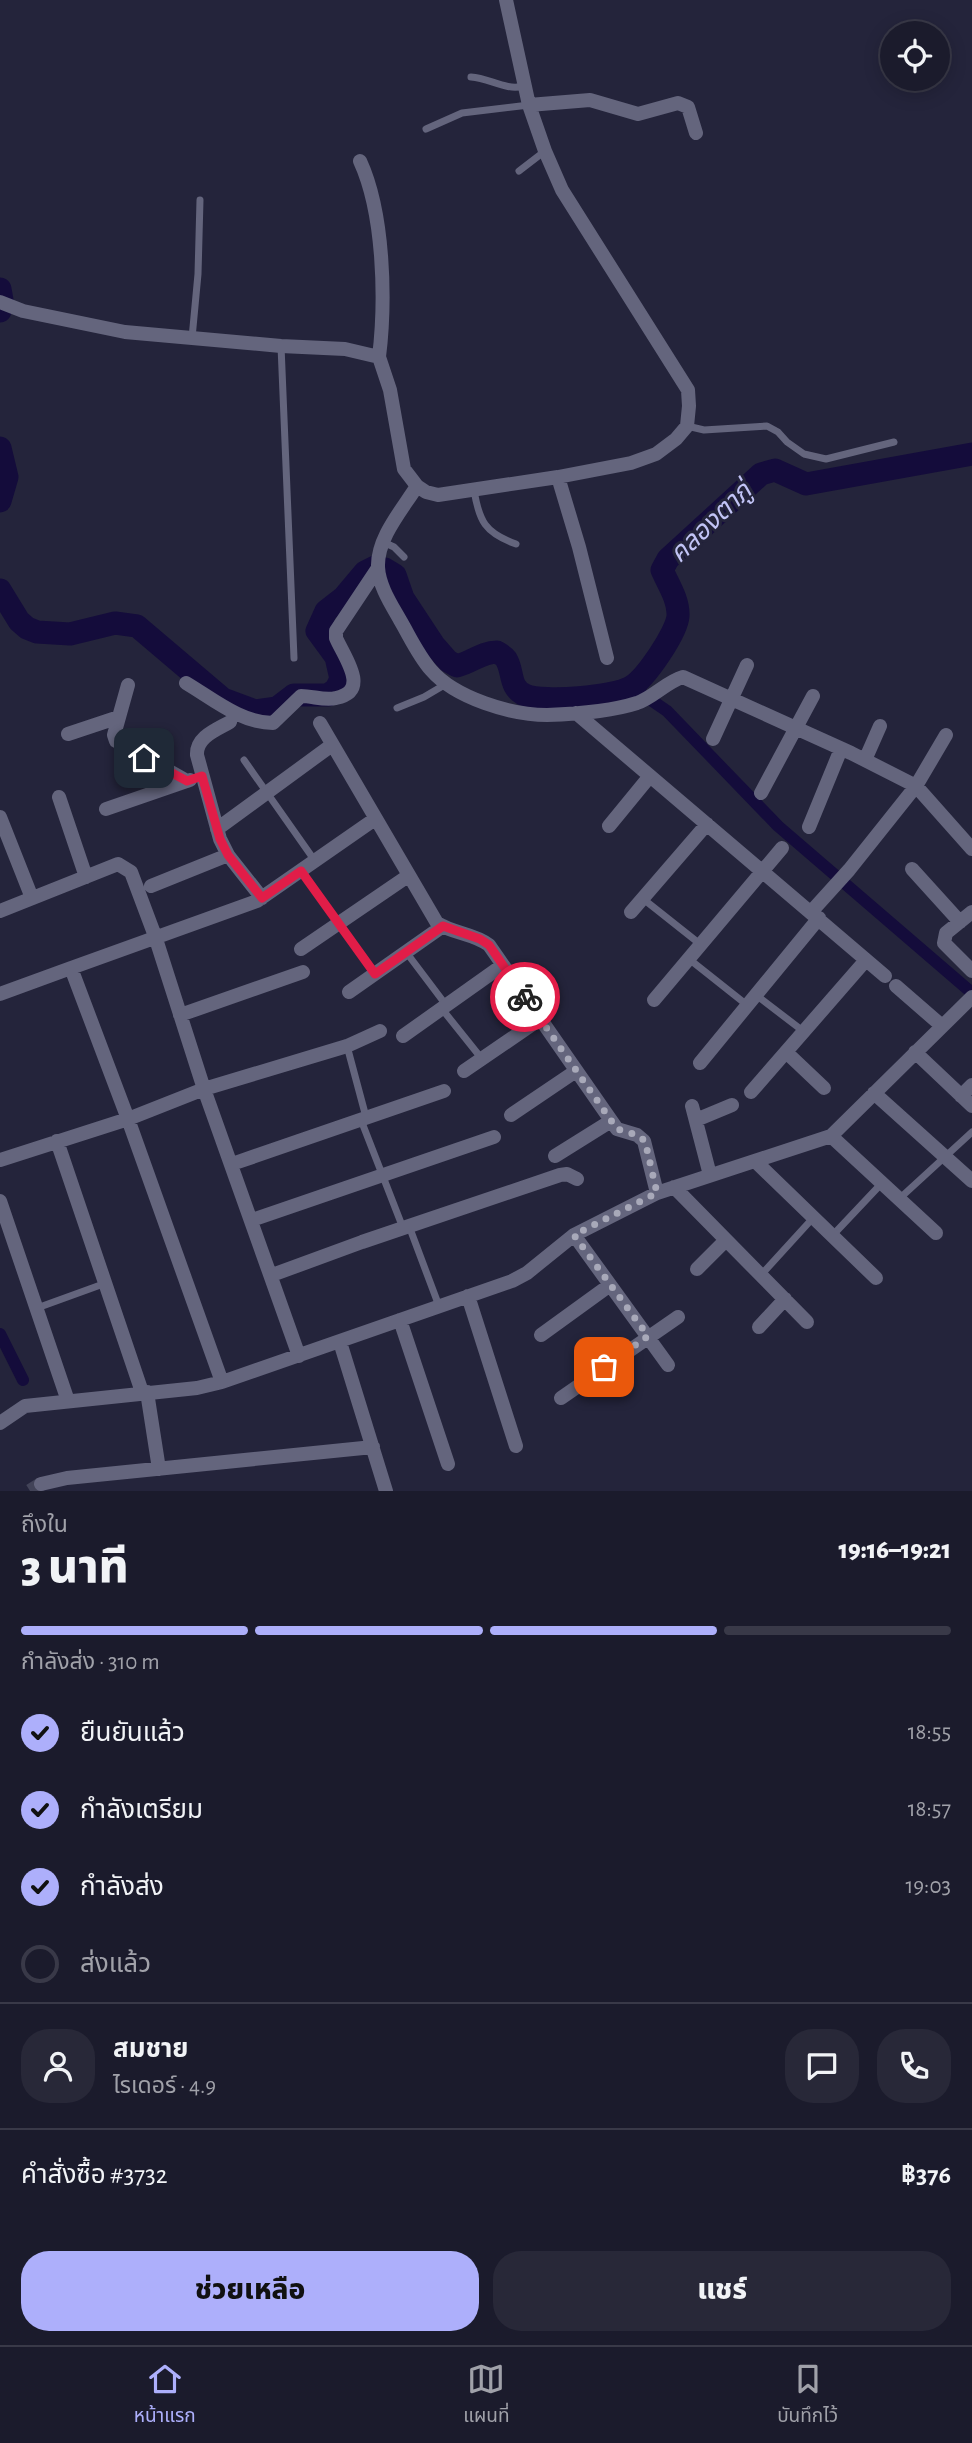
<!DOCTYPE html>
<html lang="th">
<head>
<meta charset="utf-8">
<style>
	:root { --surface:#1b1b2c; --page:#282838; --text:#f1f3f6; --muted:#a0a1a9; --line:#393948; --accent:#adaffb }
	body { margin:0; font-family:"Alegreya Sans","Noto Sans Thai",sans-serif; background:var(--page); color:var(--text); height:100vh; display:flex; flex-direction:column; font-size:26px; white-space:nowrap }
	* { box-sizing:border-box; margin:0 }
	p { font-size:23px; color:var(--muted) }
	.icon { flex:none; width:38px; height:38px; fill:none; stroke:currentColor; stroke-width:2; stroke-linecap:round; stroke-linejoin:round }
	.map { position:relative; height:1491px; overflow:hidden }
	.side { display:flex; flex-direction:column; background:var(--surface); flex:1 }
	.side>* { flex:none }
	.buttons { position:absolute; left:880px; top:21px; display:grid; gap:14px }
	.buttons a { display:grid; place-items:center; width:70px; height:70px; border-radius:50%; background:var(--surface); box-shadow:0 4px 18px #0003,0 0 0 2px var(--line); font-size:35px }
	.pin { position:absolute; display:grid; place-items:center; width:60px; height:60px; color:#fff; margin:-30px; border-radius:14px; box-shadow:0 4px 10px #0006 }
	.courier { position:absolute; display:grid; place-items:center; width:70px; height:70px; margin:-35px; border:5px solid #e11d48; border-radius:50%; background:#fff; color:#222; box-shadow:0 2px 9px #0007 }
	.head em { font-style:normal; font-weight:800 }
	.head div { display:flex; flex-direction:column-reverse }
	.head { display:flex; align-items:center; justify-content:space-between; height:119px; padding:0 21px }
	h1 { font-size:46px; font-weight:800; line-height:52px }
	.bar { display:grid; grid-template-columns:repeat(4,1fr); gap:10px 7px; align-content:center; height:84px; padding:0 21px }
	.bar i { height:9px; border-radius:5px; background:var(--line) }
	.bar .on { background:var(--accent) }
	.bar p { grid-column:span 4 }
	.line { display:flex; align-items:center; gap:18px; padding:0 21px; border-top:2px solid var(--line) }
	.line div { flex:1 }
	.round { display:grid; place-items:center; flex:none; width:74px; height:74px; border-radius:28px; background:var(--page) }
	ol { padding:0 21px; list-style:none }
	li { display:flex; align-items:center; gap:21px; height:77px }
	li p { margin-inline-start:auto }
	li .icon { padding:7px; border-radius:50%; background:var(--accent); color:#111; stroke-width:4 }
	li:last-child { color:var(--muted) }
	li i { width:38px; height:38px; border:4px solid var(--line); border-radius:50% }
	.cta { display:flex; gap:14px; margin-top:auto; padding:14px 21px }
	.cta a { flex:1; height:80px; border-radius:28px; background:var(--accent); color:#111; font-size:28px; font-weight:800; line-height:80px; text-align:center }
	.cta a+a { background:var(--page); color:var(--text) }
	.tabs { display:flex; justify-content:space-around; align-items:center; height:98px; border-top:2px solid var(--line); background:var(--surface); font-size:19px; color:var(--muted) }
	.tabs a { display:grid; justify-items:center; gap:4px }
	.tabs .on { color:var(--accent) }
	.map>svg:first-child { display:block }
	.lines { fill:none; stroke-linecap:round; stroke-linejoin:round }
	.canal { stroke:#140c3b; stroke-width:12 }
	.river { stroke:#140c3b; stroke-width:23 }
	.street-tunnel { stroke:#424358; stroke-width:14; stroke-dasharray:14 7; stroke-linecap:butt }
	.lane { stroke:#64657d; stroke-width:7 }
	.street { stroke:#64657d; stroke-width:14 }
	.done { stroke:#a8a9b9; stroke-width:7; stroke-dasharray:0 12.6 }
	.route { stroke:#e11d48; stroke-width:9 }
	.labels { text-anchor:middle; stroke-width:6; stroke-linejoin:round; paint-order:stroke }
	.water-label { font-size:26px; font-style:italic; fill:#c2c4f6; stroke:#24243b }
</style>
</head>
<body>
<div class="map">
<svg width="972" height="1491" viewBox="0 0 972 1491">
	<rect width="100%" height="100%" fill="#24243b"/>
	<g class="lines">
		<path class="canal" d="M 632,687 L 667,711 L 778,826 L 972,993
			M 0,1334 L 23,1380"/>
		<path class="river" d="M 0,289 L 2,300 L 0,311
			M 0,448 L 7,477 L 0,501
			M 0,590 L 19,621 L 27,628 L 37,632 L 70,634 L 115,623 L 137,626 L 223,699 L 255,711 L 277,708 L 294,695 L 328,695 L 336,689 L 341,679 L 336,657 L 317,631 L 326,611 L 344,597 L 365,572 L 375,567 L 385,569 L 395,575 L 403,598 L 434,645 L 448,661 L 457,666 C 472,662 482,652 497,652 C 500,654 504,656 506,659 C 514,671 508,687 525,695 C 544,703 614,697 631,687 C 646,678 677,632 678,616 C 679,600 668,584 662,570 L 668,559 L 761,474 L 775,470 L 806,484 L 972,454"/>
		<path class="street-tunnel" d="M 30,1491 L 41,1484"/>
		<path class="lane" d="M 471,77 C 490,78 505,91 524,86
			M 426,129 L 462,113 L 529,105
			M 519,171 L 545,151
			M 192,338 L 198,274 L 200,200
			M 281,346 L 294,658
			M 687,426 L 704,430 L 767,426 L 778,432 L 787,442 L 804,454 L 826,459 L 894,442
			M 474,490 C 479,521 485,533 516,544
			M 383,542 L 394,547 L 404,557
			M 397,708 L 424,697 L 446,684
			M 244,760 L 315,861
			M 301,871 L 375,973
			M 642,898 L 700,944
			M 406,952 L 446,1005
			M 689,959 L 747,1005
			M 756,995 L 803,1031
			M 442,1009 L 482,1059
			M 347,1046 L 366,1117
			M 361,1120 L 403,1228
			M 899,1199 L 972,1132
			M 409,1226 L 439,1306
			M 832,1236 L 882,1183
			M 761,1275 L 813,1218
			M 37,1308 L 106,1283"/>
		<path class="street" d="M 529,105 L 590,100 L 638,114 L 678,103 L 688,107 L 696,133
			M 360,161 C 384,213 386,300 379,357
			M 0,302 L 23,311 L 125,332 L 281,346 L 345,349 L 379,357 L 390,390 L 404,469 L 417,486 L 426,492 L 438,495 L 558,477 L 631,463 L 656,454 L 676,439 L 687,426 L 689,406 L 688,390 L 562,190 L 545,151 L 529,105 L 506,0
			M 558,477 L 579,547 L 607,658
			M 417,486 C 402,510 377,538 378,567 C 379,586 391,604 400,620 C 410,637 418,655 431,670 C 455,698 511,715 547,715 C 576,714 609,712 637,703 C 654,697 666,682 683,677 L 851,753 L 916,786 L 972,849
			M 186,683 C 213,699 241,723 273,723 L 301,696 C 313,696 325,701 336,698 C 371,691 344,657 336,638 L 336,631 L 378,568
			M 128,685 L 114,735 L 116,741 L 187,781
			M 576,713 L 885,976
			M 230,722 C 216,730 196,737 197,755 L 220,839 L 228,855 L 262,898
			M 320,723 L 437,923 C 454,934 473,933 489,945 L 617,1129 L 637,1135 L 644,1141 L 657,1193
			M 68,734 L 119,717
			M 713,739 L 747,665
			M 865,760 L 880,726
			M 761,793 L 813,696
			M 59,797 L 86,877
			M 106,809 L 190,780
			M 0,817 L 32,898
			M 609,826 L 650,776
			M 809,827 L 841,749
			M 217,829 L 332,745
			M 912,869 L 960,922
			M 151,886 L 228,855
			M 0,911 L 118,864 L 131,872 L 155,936 L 204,1089 L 299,1356
			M 631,912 L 707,824
			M 811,912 L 849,870 L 916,786 L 946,735
			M 972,912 L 946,933 L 944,943 L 972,971
			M 301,949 L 408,876
			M 71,968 L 257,901 L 375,819
			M 896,986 L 942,1026
			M 349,992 L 443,926
			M 0,994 L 71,968 L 128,1119 L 222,1382
			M 654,1000 L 782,848
			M 180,1015 L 303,972
			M 403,1036 L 503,965
			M 786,1052 L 824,1088
			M 915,1052 L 972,1106
			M 700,1063 L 819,918
			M 464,1071 L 540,1019
			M 751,1092 L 866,960
			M 874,1093 L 972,1181
			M 961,1096 L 972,1085
			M 692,1106 L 710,1175
			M 511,1115 L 576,1071
			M 696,1120 L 732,1105
			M 831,1136 L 936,1233
			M 57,1141 L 142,1392
			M 555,1156 L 611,1121
			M 0,1160 L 128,1119 L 204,1089 L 347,1046 L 380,1031
			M 755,1161 L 876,1278
			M 232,1164 L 444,1091
			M 674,1187 L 807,1322
			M 0,1201 L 68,1401
			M 252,1220 L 494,1137
			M 574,1235 L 668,1365
			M 697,1269 L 726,1240
			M 272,1275 L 362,1242 L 560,1175 L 567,1174 L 577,1179
			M 468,1296 L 516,1446
			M 400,1320 L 448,1464
			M 759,1327 L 785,1299
			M 541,1335 L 610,1285
			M 340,1342 L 386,1491
			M 147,1392 L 159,1469
			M 561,1398 L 678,1317
			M 0,1423 L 25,1406 L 197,1388 L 222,1382 L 512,1281 L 527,1273 L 574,1235 L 657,1193 L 831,1136 L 972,997
			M 41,1484 L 67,1478 L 373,1447"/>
	</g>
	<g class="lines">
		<path class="done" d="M 525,997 L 617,1129 L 637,1135 L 645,1141 L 657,1193 L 574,1235 L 648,1336 L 604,1367"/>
		<path class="route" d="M 144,758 L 187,781 L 202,776 L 220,839 L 228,855 L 262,898 L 301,871 L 375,974 L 443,926 L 480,939 L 489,945 L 525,997"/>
	</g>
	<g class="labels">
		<g class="water-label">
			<text transform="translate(710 522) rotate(-44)" y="9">คลองตาภู่</text>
		</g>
	</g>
</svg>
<div class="buttons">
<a><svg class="icon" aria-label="locate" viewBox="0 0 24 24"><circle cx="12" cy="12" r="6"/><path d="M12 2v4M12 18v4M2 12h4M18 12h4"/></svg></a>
</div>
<div class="pin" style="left:604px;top:1367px;background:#ea580c"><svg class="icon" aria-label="bag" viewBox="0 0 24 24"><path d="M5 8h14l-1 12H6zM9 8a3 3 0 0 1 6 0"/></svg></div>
<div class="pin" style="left:144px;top:758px;background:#1f2937"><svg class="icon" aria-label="home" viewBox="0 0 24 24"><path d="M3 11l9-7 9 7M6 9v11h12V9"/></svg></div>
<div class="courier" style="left:525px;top:997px"><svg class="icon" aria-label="bike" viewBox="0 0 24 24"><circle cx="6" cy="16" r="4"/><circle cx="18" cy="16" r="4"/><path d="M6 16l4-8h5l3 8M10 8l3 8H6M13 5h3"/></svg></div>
</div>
<section class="side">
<div class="head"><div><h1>3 นาที</h1><p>ถึงใน</p></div><em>19:16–19:21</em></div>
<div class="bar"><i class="on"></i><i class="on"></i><i class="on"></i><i></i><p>กำลังส่ง · 310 m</p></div>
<ol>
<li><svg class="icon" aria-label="check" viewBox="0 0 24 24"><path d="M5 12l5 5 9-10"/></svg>ยืนยันแล้ว<p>18:55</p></li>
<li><svg class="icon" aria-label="check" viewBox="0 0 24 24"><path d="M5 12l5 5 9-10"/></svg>กำลังเตรียม<p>18:57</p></li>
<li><svg class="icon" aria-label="check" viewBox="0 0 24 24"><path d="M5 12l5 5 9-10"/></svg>กำลังส่ง<p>19:03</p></li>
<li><i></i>ส่งแล้ว</li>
</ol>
<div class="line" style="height:126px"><a class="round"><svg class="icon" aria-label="person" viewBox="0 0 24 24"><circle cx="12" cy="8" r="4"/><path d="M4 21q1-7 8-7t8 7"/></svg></a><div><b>สมชาย</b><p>ไรเดอร์ · 4.9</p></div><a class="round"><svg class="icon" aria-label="chat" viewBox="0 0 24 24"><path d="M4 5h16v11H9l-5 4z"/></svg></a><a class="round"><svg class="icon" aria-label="phone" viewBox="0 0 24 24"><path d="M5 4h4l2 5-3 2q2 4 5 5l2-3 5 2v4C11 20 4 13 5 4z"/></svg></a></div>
<div class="line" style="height:91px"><div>คำสั่งซื้อ #3732</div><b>฿376</b></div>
<div class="cta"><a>ช่วยเหลือ</a><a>แชร์</a></div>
</section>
<nav class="tabs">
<a class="on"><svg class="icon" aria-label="home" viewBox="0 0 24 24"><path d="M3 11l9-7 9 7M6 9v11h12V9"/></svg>หน้าแรก</a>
<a><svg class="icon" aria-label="map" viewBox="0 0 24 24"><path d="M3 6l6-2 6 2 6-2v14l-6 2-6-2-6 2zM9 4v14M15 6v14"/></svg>แผนที่</a>
<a><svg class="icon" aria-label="saved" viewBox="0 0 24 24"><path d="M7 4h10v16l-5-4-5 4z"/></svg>บันทึกไว้</a>
</nav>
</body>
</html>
